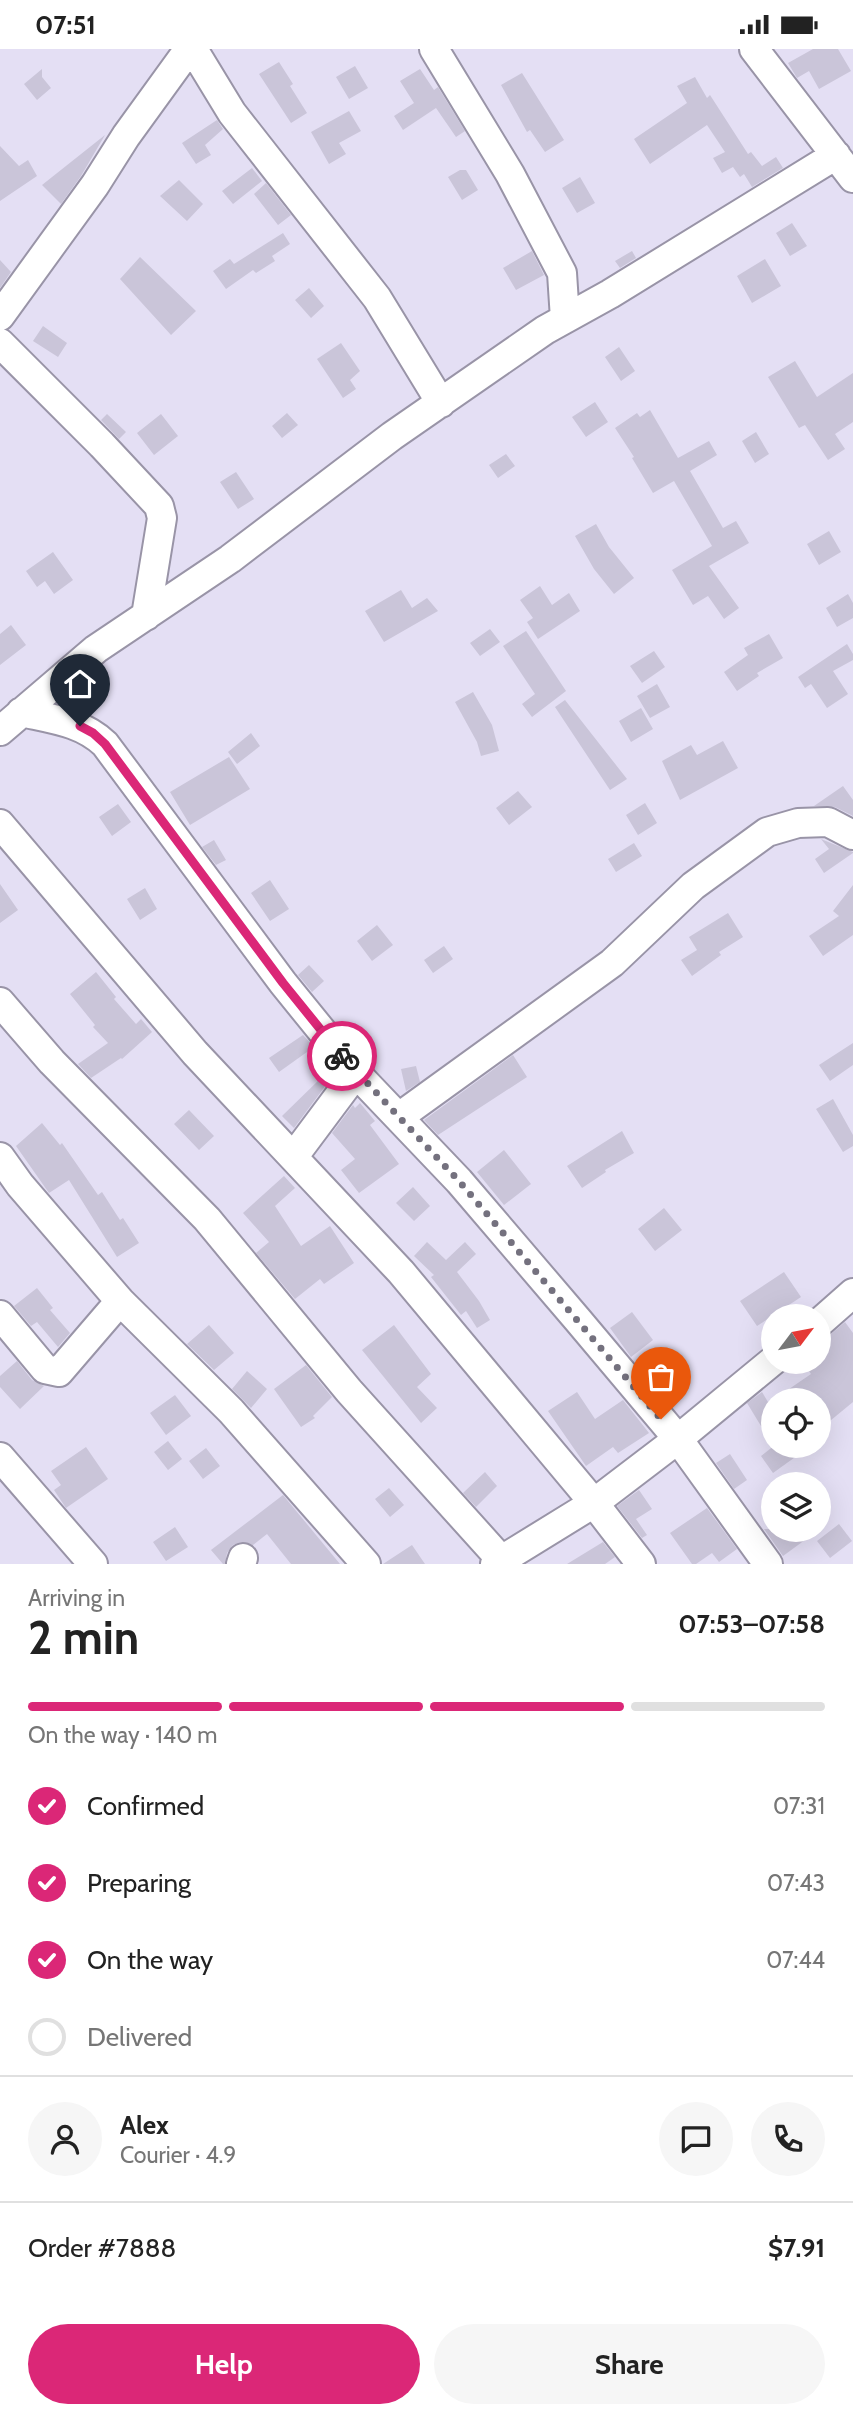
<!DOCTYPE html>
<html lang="en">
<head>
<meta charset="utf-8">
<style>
	:root { --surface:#fff; --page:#f6f6f6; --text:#222; --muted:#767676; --line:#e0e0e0; --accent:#db2777 }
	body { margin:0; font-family:Cabin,sans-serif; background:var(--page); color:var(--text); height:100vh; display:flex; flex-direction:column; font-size:26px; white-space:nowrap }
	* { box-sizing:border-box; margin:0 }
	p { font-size:23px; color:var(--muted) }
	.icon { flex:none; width:38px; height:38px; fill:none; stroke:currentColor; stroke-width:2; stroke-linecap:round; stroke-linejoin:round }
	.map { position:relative; height:1515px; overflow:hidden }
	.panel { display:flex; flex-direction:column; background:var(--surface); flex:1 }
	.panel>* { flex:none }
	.needle { width:46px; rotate:58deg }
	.fabs { position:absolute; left:761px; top:1255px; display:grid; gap:14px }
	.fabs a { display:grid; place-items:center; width:70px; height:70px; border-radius:50%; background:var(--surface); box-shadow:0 7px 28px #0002; font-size:35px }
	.pin { position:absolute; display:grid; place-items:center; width:60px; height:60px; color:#fff; margin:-72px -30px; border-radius:50% 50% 50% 0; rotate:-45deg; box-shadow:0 0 7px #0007 }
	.pin .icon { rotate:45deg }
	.courier { position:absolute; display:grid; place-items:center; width:70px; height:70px; margin:-35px; border:5px solid #db2777; border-radius:50%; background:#fff; color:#222; box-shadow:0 2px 9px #0007 }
	.summary em { font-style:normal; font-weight:700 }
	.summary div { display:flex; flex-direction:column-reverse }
	.summary { display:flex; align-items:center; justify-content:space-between; height:119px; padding:0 28px }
	h1 { font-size:46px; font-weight:700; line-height:52px }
	.bar { display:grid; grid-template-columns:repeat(4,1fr); gap:10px 7px; align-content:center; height:84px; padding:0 28px }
	.bar i { height:9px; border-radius:5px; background:var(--line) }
	.bar .current { background:var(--accent) }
	.bar p { grid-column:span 4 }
	.line { display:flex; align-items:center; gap:18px; padding:0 28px; border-top:2px solid var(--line) }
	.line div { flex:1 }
	.round { display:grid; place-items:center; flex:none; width:74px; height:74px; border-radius:37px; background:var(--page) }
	ol { padding:0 28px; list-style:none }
	li { display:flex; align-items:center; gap:21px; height:77px }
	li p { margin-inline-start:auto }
	li .icon { padding:7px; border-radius:50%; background:var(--accent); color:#fff; stroke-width:4 }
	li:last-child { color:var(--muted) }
	li i { width:38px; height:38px; border:4px solid var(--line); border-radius:50% }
	.primary-button { display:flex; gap:14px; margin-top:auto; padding:14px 28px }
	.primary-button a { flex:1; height:80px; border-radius:42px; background:var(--accent); color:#fff; font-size:28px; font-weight:700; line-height:80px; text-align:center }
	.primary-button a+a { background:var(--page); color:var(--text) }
	.status { display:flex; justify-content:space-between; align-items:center; height:49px; padding:0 35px; background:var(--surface); direction:ltr }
	.status svg { height:19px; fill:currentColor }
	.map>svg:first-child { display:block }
	.building { fill:#cac5d9 }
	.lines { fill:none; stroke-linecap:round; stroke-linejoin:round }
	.minor-casing { stroke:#9994a7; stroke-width:32 }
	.minor { stroke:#fff; stroke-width:28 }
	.done { stroke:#74717e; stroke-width:7; stroke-dasharray:0 12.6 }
	.route { stroke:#db2777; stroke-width:9 }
</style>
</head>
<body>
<div class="status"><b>07:51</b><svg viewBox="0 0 49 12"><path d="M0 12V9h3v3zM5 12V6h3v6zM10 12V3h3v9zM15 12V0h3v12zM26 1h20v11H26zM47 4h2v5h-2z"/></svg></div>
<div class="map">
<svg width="853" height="1515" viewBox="0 0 853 1515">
	<rect width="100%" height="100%" fill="#e4dff4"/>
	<path class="building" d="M 813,0 L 838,0 L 851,22 L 819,40 L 809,22 L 797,29 L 788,14 Z
		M 279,13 L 293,35 L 290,37 L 307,64 L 291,74 L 259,25 Z
		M 355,17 L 368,39 L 349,50 L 336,28 Z
		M 42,20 L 42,28 L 51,39 L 37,51 L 24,35 Z
		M 420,20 L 434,41 L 438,38 L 465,82 L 456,88 L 436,59 L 403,81 L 394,67 L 414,54 L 400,32 Z
		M 522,24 L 564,91 L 545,103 L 530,81 L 527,83 L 501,36 Z
		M 695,28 L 707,49 L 710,46 L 748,105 L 751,103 L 762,117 L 776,108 L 783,119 L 752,138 L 744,125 L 740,128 L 733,118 L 722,124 L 713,109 L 725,103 L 707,76 L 650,115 L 634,90 L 687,54 L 677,37 Z
		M 349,62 L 361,82 L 339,94 L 346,105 L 329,115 L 311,83 Z
		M 217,71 L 223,80 L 205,96 L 211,106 L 196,115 L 182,94 Z
		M 105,86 L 81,127 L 61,155 L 42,136 Z
		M 0,97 L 19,117 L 28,111 L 37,127 L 0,152 Z
		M 252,119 L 262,132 L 233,155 L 222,142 Z
		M 460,121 L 466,121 L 478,141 L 462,151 L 448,128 Z
		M 580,128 L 595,154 L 577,164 L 562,139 Z
		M 179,131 L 203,155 L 187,172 L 160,147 Z
		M 266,134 L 291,166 L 278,176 L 254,145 Z
		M 792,174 L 807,197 L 790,207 L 776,184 Z
		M 283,184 L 290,195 L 272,207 L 275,212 L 256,224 L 253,221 L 226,240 L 213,222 L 230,210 L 234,215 Z
		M 532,202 L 544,226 L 516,241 L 503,219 Z
		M 632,202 L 636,209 L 620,219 L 615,212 Z
		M 140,208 L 196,262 L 171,286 L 120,230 Z
		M 765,210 L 781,237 L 752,254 L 737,227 Z
		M 0,211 L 11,223 L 0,239 Z
		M 309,239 L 324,257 L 311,269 L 295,251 Z
		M 43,277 L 67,294 L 58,308 L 33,292 Z
		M 341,294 L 360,322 L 350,331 L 356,340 L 343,349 L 317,310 Z
		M 619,298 L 635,322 L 621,332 L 605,308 Z
		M 795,312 L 817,348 L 853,324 L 853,373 L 835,385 L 845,400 L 828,411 L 805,376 L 799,379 L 768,328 Z
		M 595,353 L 608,373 L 586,388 L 572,368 Z
		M 650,361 L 678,409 L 709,392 L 717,406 L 690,422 L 723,479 L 736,472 L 749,494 L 709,517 L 739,559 L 724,570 L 708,547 L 693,556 L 672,521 L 712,497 L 674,432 L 653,444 L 632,409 L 634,408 L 615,379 L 637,364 L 640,368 Z
		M 287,364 L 298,376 L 282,389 L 272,377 Z
		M 107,365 L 126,383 L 119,390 L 101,371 Z
		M 161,365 L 178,387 L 154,406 L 137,384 Z
		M 756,383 L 769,405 L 755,414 L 742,392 Z
		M 506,405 L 515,417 L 498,429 L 489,416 Z
		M 236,423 L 254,450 L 238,460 L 220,433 Z
		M 596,475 L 609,498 L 634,529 L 614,545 L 594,520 L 575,487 Z
		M 829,482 L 841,503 L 819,516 L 807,495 Z
		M 53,503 L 73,531 L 54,545 L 45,532 L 37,538 L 26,522 Z
		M 540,537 L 552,556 L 569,544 L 580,562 L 538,590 L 527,573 L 533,569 L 520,551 Z
		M 401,541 L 412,559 L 427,549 L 438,562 L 384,593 L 365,562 Z
		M 848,545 L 853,554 L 853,569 L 837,578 L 826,559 Z
		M 11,576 L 26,596 L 0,616 L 0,585 Z
		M 490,580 L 500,593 L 480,607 L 470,594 Z
		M 526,582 L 566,642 L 532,668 L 522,655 L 535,645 L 503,597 Z
		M 769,585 L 783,609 L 757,624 L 759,627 L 737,642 L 724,623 L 748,606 L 744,599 Z
		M 847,595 L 853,605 L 853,611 L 833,622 L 848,645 L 827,659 L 811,635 L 805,639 L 798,628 Z
		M 654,602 L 665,618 L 642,634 L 630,617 Z
		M 657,635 L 670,658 L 650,669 L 637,647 Z
		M 473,643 L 492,676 L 499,702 L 481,707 L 477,693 L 455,653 Z
		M 565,651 L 627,730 L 610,741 L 555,658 Z
		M 641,659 L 653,680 L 631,693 L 619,672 Z
		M 251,684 L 260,697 L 237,715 L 228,703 Z
		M 723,692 L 738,719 L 680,751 L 662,712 L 691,696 L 697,706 Z
		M 229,708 L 250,740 L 190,776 L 170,743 Z
		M 843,737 L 853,751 L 853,767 L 835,758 L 814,757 Z
		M 518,742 L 532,758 L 509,776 L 496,759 Z
		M 645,754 L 657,774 L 638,786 L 626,766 Z
		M 118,755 L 131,773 L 112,787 L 99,768 Z
		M 821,790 L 853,803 L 853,804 L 824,824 L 815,810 L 829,800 Z
		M 214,791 L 226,811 L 216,816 L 202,798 Z
		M 634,794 L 642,807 L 616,823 L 608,810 Z
		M 270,831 L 289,860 L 270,872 L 251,844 Z
		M 0,835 L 18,861 L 0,874 Z
		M 853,836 L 853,886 L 823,907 L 809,887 L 839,867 L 833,862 Z
		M 145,839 L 157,860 L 140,871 L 127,850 Z
		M 728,864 L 743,888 L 719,903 L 721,906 L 692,927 L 681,911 L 697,901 L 689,888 Z
		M 377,876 L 393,896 L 372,912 L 357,892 Z
		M 444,897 L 453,910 L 433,924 L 424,911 Z
		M 309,916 L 324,932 L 312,943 L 298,926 Z
		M 96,923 L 116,948 L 114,950 L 136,975 L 141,970 L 152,983 L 122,1010 L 121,1009 L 91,1029 L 78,1015 L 108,994 L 93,978 L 95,976 L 70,945 Z
		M 303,986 L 314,998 L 279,1023 L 269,1009 Z
		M 853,994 L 853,1016 L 830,1032 L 819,1016 Z
		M 513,1006 L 527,1028 L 438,1086 L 424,1071 Z
		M 416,1017 L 420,1033 L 406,1042 L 401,1020 Z
		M 323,1027 L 329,1032 L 294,1079 L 282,1067 Z
		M 833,1050 L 853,1086 L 853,1097 L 843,1103 L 816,1060 Z
		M 360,1054 L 375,1072 L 370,1076 L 399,1115 L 359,1144 L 341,1121 L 355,1110 L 332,1084 L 353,1056 L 355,1059 Z
		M 189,1061 L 214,1087 L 199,1101 L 174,1075 Z
		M 42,1074 L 60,1096 L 62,1094 L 98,1146 L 102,1143 L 120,1171 L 123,1169 L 139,1194 L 117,1208 L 69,1131 L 49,1144 L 16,1097 Z
		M 622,1082 L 634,1104 L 605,1121 L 606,1123 L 582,1139 L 567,1117 Z
		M 504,1101 L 531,1135 L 504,1156 L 477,1123 Z
		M 284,1127 L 295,1139 L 275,1157 L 301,1197 L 330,1177 L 354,1214 L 324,1235 L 320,1230 L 295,1250 L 256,1204 L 269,1193 L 243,1164 Z
		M 413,1138 L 430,1157 L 414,1172 L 396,1154 Z
		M 664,1159 L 682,1181 L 655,1202 L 638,1180 Z
		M 427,1193 L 446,1211 L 465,1193 L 476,1205 L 457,1223 L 479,1252 L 490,1271 L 477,1279 L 466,1262 L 461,1266 L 431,1228 L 434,1226 L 414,1207 Z
		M 784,1223 L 801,1248 L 757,1277 L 740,1252 Z
		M 37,1239 L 53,1259 L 50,1261 L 70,1284 L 58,1298 L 37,1273 L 31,1277 L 14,1257 Z
		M 632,1263 L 653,1291 L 631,1308 L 610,1279 Z
		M 845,1273 L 853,1284 L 853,1353 L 819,1381 L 819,1351 L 773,1351 L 811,1325 L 802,1312 L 819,1312 L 819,1291 L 830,1286 Z
		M 209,1276 L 234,1304 L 214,1321 L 187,1295 Z
		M 394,1276 L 431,1325 L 417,1338 L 437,1359 L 421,1374 L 362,1301 Z
		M 17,1312 L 32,1331 L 44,1337 L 20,1360 L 0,1338 L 0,1327 Z
		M 306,1316 L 332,1348 L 313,1367 L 315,1369 L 301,1378 L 274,1340 Z
		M 247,1322 L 267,1340 L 251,1359 L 232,1340 Z
		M 577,1343 L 595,1370 L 623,1351 L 649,1384 L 618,1404 L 613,1398 L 586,1417 L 548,1362 Z
		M 762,1343 L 774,1363 L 774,1370 L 761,1377 L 747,1354 Z
		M 175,1346 L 191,1367 L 166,1386 L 150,1364 Z
		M 168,1392 L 182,1410 L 168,1421 L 154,1403 Z
		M 775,1396 L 812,1396 L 773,1424 L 761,1407 Z
		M 86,1398 L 108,1430 L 66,1459 L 54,1441 L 61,1436 L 51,1422 Z
		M 206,1399 L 220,1417 L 203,1430 L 189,1412 Z
		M 730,1405 L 747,1431 L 734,1440 L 716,1414 Z
		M 485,1423 L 497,1437 L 476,1458 L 463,1444 Z
		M 389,1439 L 404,1456 L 390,1468 L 375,1450 Z
		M 639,1441 L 652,1460 L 636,1470 L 647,1486 L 642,1489 L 617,1457 Z
		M 283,1446 L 340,1515 L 291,1515 L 267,1485 L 253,1496 L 240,1493 L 233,1496 L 227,1504 L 225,1515 L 223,1515 L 211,1501 Z
		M 707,1459 L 737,1500 L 719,1513 L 712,1504 L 696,1515 L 692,1515 L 670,1484 Z
		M 839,1475 L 852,1492 L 830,1509 L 817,1492 Z
		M 175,1478 L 188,1498 L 166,1512 L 153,1493 Z
		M 764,1480 L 820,1480 L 783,1507 Z
		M 603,1493 L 615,1508 L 605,1515 L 567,1515 Z
		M 412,1496 L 425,1515 L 383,1515 Z"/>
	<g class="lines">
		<g class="minor-casing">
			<path id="minor" d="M 193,0 L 232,64 L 377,249 L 441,354
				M 434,0 L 510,125 L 562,224 L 565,270
				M 754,0 L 853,129
				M 0,267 L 95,136 L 126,87 L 189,0
				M 0,294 L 102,396 L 159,457 L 162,469 L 146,567
				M 21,663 C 52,670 82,673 105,695 L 283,934 L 356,1024 L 459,1132 L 577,1270 L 678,1390 L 768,1515
				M 0,682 L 96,600 L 230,510 L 392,387 L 545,281 L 610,245 L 836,106
				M 0,775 L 195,1004 L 401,1223 L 594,1454 L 641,1515
				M 0,953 L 52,1013 L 207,1170 L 349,1342 L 505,1515
				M 399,1068 L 612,914 L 693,837 L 767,783 L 798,774 L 828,773 L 853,786
				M 294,1107 L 356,1024
				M 0,1108 L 20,1136 L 120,1252 L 231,1362 L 366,1515
				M 0,1266 L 45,1320 L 59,1323 L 120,1252
				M 819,1274 L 853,1244
				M 0,1408 L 93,1515
				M 241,1515 L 243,1509
				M 495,1515 L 594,1454 L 678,1390 L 774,1311"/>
		</g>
		<use href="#minor" class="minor"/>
	</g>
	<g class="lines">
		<path class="done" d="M 342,1007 L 459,1132 L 661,1370"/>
		<path class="route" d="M 80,677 L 93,684 L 105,695 L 283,934 L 342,1007"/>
	</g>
</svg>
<div class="fabs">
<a><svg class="needle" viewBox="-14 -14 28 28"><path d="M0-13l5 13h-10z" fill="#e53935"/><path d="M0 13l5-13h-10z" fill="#767676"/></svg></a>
<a><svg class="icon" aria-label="locate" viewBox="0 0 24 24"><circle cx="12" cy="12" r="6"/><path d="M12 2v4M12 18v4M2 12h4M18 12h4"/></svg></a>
<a><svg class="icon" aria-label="layers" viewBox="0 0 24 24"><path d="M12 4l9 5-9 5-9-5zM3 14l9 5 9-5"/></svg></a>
</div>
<div class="pin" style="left:661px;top:1370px;background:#ea580c"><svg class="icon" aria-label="bag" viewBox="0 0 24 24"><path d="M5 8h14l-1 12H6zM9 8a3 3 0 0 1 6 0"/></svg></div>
<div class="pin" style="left:80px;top:677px;background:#1f2937"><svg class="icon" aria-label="home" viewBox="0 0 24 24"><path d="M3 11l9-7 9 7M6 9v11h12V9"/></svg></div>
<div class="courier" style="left:342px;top:1007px"><svg class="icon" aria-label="bike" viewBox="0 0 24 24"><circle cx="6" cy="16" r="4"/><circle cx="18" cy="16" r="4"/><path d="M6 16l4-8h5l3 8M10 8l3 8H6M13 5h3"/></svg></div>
</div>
<section class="panel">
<div class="summary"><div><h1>2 min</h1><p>Arriving in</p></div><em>07:53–07:58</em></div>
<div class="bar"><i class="current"></i><i class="current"></i><i class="current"></i><i></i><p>On the way · 140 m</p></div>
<ol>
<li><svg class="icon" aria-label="check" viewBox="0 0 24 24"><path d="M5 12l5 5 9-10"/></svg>Confirmed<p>07:31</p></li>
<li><svg class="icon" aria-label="check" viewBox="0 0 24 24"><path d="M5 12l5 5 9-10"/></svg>Preparing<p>07:43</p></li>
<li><svg class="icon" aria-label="check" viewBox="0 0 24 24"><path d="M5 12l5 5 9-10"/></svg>On the way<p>07:44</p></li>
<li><i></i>Delivered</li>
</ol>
<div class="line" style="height:126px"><a class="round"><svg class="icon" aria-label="person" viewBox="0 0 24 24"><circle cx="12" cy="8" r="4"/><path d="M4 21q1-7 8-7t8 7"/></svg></a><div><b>Alex</b><p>Courier · 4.9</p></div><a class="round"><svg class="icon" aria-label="chat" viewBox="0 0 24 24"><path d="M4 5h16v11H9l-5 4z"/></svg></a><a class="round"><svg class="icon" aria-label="phone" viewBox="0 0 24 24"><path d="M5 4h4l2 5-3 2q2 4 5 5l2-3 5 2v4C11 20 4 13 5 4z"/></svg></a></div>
<div class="line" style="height:91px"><div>Order #7888</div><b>$7.91</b></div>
<div class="primary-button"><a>Help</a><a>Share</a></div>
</section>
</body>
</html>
